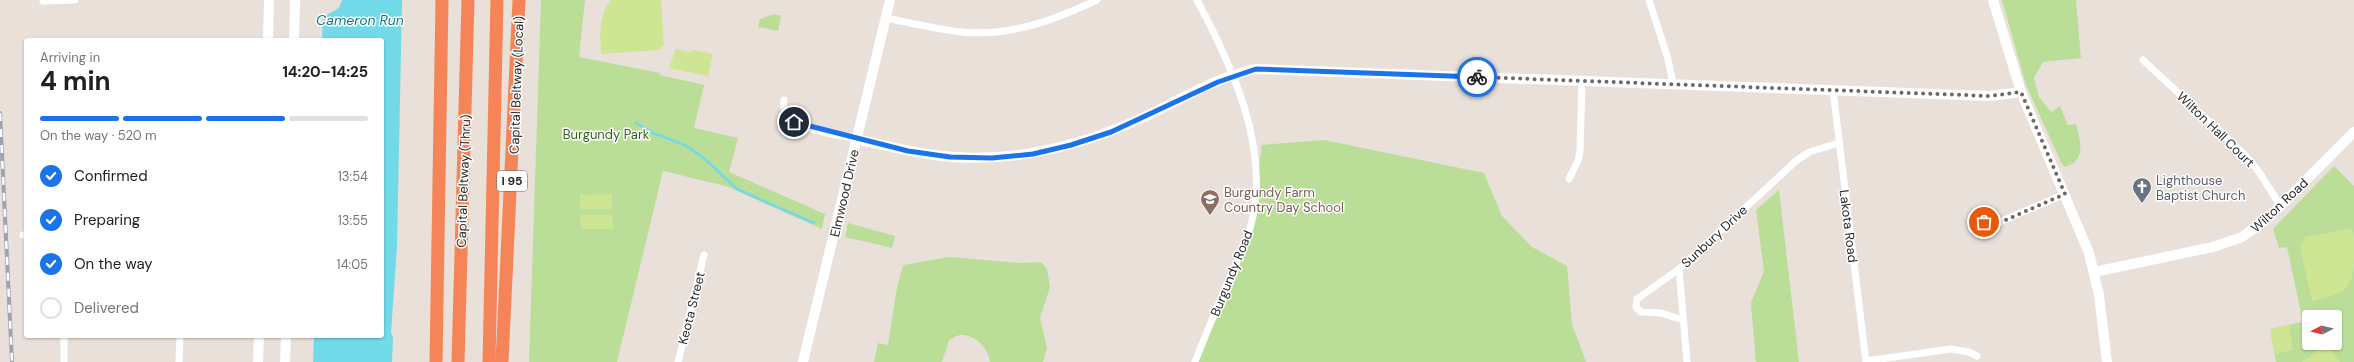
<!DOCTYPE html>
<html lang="en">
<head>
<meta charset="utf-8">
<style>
	:root { --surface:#fff; --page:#f6f6f6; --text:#202124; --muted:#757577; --line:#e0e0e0; --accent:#1a73e8 }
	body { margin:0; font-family:"DM Sans",sans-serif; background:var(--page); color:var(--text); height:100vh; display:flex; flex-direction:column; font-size:15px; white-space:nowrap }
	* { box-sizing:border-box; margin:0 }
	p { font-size:13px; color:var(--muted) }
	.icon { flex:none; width:22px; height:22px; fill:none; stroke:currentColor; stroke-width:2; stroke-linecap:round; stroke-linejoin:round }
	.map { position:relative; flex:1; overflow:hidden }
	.panel { position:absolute; left:24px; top:38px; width:360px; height:300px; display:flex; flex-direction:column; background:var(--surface); border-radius:4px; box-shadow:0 1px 3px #0004 }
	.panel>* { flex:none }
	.needle { width:26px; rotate:263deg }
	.controls { position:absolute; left:2302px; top:310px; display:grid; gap:8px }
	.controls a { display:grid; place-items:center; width:40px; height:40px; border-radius:4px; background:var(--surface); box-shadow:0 1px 3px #0004; font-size:20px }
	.pin { position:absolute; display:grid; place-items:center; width:34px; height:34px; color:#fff; margin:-17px; border:2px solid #fff; border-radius:50%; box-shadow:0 1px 4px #0007 }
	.courier { position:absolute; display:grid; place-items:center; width:40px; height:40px; margin:-20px; border:3px solid #1a73e8; border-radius:50%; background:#fff; color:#222; box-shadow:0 1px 5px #0007 }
	.overview em { font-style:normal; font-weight:700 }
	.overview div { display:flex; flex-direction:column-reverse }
	.overview { display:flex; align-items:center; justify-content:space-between; height:68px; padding:0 16px }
	h1 { font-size:26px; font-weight:700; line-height:30px }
	.bar { display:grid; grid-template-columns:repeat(4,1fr); gap:6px 4px; align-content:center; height:48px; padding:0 16px }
	.bar i { height:5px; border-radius:3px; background:var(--line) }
	.bar .current { background:var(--accent) }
	.bar p { grid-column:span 4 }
	ol { padding:0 16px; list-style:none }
	li { display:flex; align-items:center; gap:12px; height:44px }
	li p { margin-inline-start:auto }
	li .icon { padding:4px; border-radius:50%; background:var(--accent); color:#fff; stroke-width:4 }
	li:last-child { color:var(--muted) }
	li i { width:22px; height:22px; border:2px solid var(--line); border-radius:50% }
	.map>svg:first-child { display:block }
	.green { fill:#bade98; fill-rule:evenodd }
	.pitch { fill:#cee594 }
	.water { fill:#71d9e7 }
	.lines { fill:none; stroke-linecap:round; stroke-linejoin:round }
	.stream { stroke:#71d9e7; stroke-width:2.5 }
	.street { stroke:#fff; stroke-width:7 }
	.secondary { stroke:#fff; stroke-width:10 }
	.highway { stroke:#f58559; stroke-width:13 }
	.rail-casing { stroke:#9da3b1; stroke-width:4 }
	.rail { stroke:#fff; stroke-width:2.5; stroke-dasharray:8; stroke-linecap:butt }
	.done { stroke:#6b6865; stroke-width:4; stroke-dasharray:0 7.2 }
	.route { stroke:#1a73e8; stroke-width:5 }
	.labels { text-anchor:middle; stroke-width:3; stroke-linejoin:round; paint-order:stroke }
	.shield { fill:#fff; stroke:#686868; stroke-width:1 }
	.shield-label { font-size:12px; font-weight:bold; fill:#272727 }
	.street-label { font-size:13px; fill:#272727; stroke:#fff }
	.park-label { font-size:13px; fill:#345f1d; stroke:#fff }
	.worship-label { font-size:13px; fill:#5b616d; stroke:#fff; text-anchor:start }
	.education-label { font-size:13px; fill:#785e54; stroke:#fff; text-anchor:start }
	.water-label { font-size:14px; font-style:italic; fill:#14778f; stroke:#fff }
</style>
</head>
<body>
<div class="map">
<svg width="2354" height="362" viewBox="0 0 2354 362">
	<rect width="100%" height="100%" fill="#e9e0d9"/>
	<path class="green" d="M 541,0 L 585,0 L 579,57 L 660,73 L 660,75 L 704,85 L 694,128 L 738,138 L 729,172 L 825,214 L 822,229 L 726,186 L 663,171 L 617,362 L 529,362 Z
		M 2002,0 L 2076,0 L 2081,58 L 2043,62 L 2034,78 L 2039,97 L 2051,112 L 2060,106 L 2068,125 L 2076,124 C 2081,141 2086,161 2065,167 L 2062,164 L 2026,85 Z
		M 774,14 L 781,16 L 778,31 L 758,27 L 760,19 Z
		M 1324,140 L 1484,173 L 1502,216 L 1532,247 L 1567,266 L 1572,324 L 1586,362 L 1195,362 L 1251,223 L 1262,145 Z
		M 2334,166 L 2354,186 L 2354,362 L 2276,362 L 2270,329 L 2303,322 L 2287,247 L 2279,248 L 2273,229 ZM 2309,317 L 2335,317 L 2335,343 L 2309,343 Z
		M 1779,190 L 1799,362 L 1756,362 L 1751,303 L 1764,271 L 1756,210 Z
		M 848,223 L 895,236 L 892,248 L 845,237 Z
		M 949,257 L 1021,263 L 1041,262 L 1047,269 L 1050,287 L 1040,318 L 1047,348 L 1043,362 L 990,362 C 989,349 975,334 961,335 C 957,335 952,339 949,340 L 942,362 L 874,362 L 878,343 L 888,345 L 897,287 L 903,265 Z"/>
	<path class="pitch" d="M 611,0 L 661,0 L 664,45 L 659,50 L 601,54 C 600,35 598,16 611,0 Z
		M 676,49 L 690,52 L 694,50 L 713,54 L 708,76 L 669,68 Z
		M 612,194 L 612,209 L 580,210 L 580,195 Z
		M 612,214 L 613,229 L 581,229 L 580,215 Z
		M 2352,228 C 2354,235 2354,245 2354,253 C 2354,289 2347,293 2312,301 L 2300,247 L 2305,237 Z
		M 2289,325 L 2293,350 L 2275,354 L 2270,329 Z
		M 2326,344 L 2340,362 L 2302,362 Z"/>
	<path class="water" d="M 342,0 L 402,0 L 397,247 L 391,332 L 393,337 L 392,362 L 313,362 L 314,336 L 382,336 L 382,40 L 322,40 L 323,17 L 339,8 Z"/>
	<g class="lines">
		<path class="stream" d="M 636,123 L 653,133 L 685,145 L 705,159 L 737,189 L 814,223"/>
		<path class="street" d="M 1649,0 L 1668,59 L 1673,84
			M 43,1 L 75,0
			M 886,18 C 911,23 936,29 961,32 C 1010,37 1054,20 1097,0
			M 2143,60 L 2244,154 L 2257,169 L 2280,205
			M 1833,90 L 1866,362
			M 784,100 C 779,129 836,134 856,139
			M 1569,179 L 1578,161 L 1580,151 L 1582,81
			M 1976,221 L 1997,223 L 2065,194
			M 23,235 L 26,235
			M 1679,269 L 1687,362
			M 1683,320 L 1661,313 L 1641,312 L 1636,307 L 1637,299 L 1679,269 L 1796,161 L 1809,152 L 1839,143
			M 64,336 L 64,362
			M 1866,361 L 1951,349 L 1969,352 L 1977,356
			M 179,362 L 180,336
			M 678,362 L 704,255
			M 1195,362 C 1205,336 1216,310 1227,284 C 1236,264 1245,245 1251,225 C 1271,147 1232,67 1197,0"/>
		<path class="secondary" d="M 1993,0 L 2021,92 L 2089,253 L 2099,295 L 2107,362
			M 268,40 L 269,0
			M 294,40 L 295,0
			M 856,139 C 880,144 904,151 928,154 C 1001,166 1073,149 1140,119 C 1177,102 1215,77 1256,69 L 1990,96 L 2021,92
			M 2094,272 L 2213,247 L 2242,237 L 2269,217 L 2354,132
			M 258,362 L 259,336
			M 285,362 L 286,336
			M 803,362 L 890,0"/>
		<path class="highway" d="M 436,362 L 442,0
			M 458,362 L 468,0
			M 489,362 L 497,0
			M 502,362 L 519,0"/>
		<g class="rail-casing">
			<path id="rail" d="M 0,113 L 12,362"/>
		</g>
		<use href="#rail" class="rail"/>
	</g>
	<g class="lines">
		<path class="done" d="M 1477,77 L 1990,96 L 2021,92 L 2065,194 L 2001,222 L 1984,222"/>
		<path class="route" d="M 794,122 L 908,151 L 950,157 L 992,158 L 1033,154 L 1071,145 L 1111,132 L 1218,82 L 1256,69 L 1477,77"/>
	</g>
	<defs>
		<g id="church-pin" transform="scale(1)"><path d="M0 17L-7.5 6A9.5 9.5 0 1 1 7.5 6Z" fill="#6b7280" stroke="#fff"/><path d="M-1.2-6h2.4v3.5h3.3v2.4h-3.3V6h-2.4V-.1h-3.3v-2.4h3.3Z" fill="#fff"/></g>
		<g id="school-pin" transform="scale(1)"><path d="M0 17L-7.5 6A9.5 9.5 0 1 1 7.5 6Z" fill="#8d6e63" stroke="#fff"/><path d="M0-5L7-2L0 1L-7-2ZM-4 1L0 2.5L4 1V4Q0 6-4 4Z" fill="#fff"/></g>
	</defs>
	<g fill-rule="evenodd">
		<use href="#church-pin" x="2142" y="187"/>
		<use href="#school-pin" x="1210" y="199"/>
	</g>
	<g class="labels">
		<rect class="shield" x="497" y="171" width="30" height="20" rx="3"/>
		<g class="shield-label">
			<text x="512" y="185">I 95</text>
		</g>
		<g class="street-label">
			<text transform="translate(516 85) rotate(-88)" y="5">Capital Beltway (Local)</text>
			<text transform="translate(2216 129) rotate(44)" y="5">Wilton Hall Court</text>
			<text transform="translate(463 181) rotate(-88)" y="5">Capital Beltway (Thru)</text>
			<text transform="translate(844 193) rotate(-77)" y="5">Elmwood Drive</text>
			<text transform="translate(2279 205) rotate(-43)" y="5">Wilton Road</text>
			<text transform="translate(1849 226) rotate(83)" y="5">Lakota Road</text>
			<text transform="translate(1714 236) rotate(-43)" y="5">Sunbury Drive</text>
			<text transform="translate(1231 273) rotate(-68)" y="5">Burgundy Road</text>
			<text transform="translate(691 308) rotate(-76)" y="5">Keota Street</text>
		</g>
		<g class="park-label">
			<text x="606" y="139">Burgundy Park</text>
		</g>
		<g class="worship-label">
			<text x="2156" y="185">Lighthouse<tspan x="2156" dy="15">Baptist Church</tspan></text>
		</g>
		<g class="education-label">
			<text x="1224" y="197">Burgundy Farm<tspan x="1224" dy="15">Country Day School</tspan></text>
		</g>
		<g class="water-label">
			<text x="360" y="25">Cameron Run</text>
		</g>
	</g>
</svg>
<div class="controls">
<a><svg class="needle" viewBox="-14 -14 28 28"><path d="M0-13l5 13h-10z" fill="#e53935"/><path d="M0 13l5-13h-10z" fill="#757577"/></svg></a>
</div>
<div class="pin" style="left:1984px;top:222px;background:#ea580c"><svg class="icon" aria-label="bag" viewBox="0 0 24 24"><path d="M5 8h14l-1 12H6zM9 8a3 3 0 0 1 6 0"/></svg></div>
<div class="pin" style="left:794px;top:122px;background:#1f2937"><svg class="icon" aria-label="home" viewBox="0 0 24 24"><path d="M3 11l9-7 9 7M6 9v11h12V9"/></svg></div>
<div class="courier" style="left:1477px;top:77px"><svg class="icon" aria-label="bike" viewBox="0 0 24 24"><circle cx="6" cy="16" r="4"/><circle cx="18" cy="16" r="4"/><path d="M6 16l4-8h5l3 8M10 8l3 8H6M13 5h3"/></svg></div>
<section class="panel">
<div class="overview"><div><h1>4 min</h1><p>Arriving in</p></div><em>14:20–14:25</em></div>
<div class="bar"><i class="current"></i><i class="current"></i><i class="current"></i><i></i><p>On the way · 520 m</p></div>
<ol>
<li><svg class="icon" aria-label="check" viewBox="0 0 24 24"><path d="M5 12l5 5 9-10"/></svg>Confirmed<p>13:54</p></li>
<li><svg class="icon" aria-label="check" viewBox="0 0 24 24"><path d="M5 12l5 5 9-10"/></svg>Preparing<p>13:55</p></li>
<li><svg class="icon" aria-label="check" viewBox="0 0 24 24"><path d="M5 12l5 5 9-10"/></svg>On the way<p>14:05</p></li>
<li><i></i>Delivered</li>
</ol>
</section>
</div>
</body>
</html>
